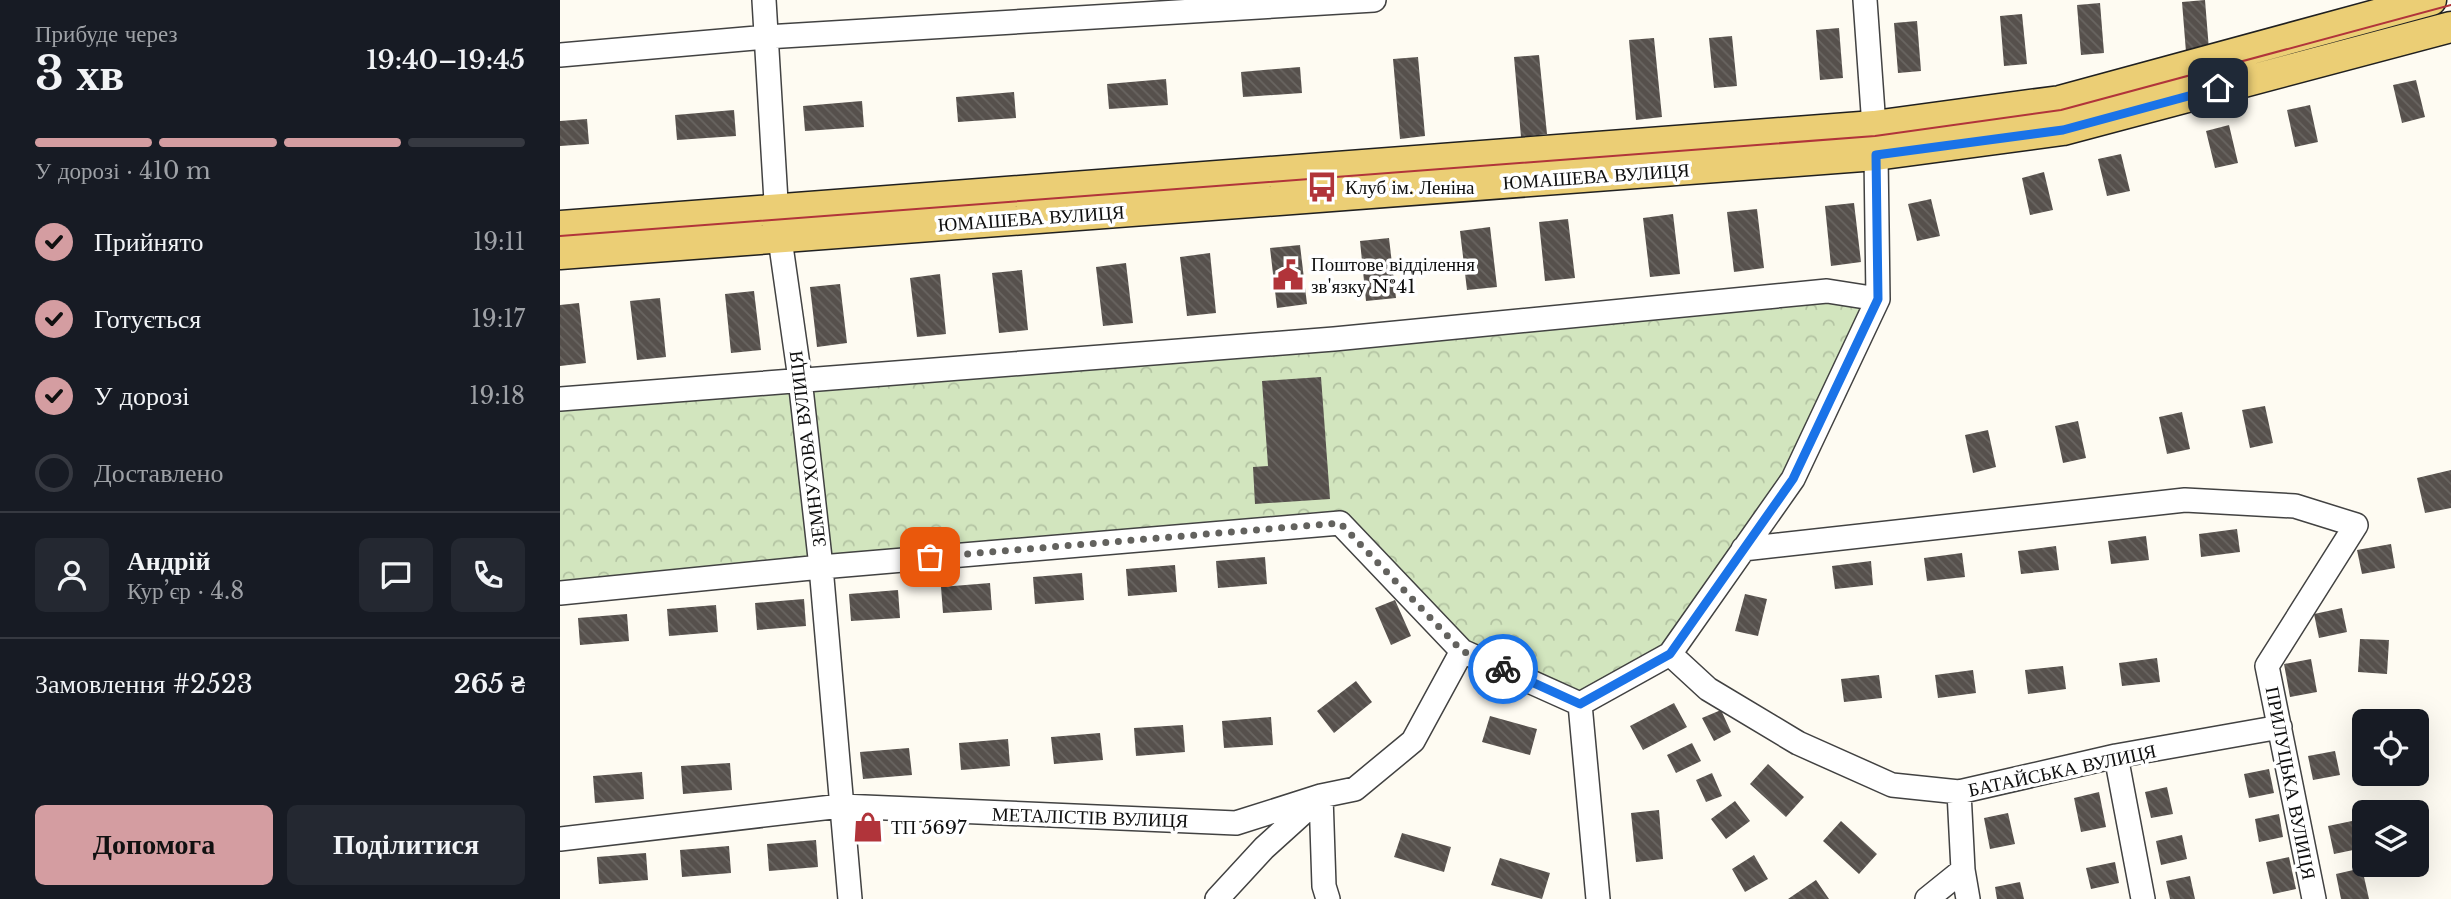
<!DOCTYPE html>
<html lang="uk">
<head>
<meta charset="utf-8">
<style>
	:root { --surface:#171b24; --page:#242831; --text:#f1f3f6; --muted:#9ea1a6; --line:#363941; --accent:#d49da1 }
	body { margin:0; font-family:"Libre Baskerville",serif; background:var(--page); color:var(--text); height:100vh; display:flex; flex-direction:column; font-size:26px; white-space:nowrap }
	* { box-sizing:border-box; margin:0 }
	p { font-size:23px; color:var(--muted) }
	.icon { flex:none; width:38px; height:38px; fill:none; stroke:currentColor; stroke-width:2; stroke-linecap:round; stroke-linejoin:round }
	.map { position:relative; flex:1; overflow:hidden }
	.side { display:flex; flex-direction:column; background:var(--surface); width:560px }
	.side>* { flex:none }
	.tools { position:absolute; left:1792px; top:709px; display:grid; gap:14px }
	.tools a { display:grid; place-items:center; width:77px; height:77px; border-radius:10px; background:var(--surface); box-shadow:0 7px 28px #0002; font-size:35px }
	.pin { position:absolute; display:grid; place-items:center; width:60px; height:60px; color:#fff; margin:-30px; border-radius:14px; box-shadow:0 4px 10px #0006 }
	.courier { position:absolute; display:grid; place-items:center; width:70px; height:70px; margin:-35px; border:5px solid #1a73e8; border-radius:50%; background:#fff; color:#222; box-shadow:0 2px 9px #0007 }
	.head em { font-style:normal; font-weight:600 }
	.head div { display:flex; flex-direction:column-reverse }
	.head { display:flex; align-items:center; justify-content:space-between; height:119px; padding:0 35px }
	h1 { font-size:46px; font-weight:600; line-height:52px }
	.bar { display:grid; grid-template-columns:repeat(4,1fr); gap:10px 7px; align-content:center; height:84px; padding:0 35px }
	.bar i { height:9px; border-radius:5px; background:var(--line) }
	.bar .current { background:var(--accent) }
	.bar p { grid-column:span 4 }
	.line { display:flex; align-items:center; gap:18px; padding:0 35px; border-top:2px solid var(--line) }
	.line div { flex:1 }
	.round { display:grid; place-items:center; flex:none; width:74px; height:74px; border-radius:10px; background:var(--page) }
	ol { padding:0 35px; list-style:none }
	li { display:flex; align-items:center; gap:21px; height:77px }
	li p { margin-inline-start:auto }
	li .icon { padding:7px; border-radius:50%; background:var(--accent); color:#111; stroke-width:4 }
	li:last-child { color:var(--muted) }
	li i { width:38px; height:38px; border:4px solid var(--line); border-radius:50% }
	.primary-button { display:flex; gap:14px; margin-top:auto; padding:14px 35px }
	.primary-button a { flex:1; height:80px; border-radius:10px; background:var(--accent); color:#111; font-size:28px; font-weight:600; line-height:80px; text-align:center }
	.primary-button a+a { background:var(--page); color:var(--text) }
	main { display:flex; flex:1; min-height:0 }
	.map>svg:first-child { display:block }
	.park { fill:url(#park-crowns) }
	.building { fill:url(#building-back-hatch) }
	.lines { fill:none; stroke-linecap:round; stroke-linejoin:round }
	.minor-casing { stroke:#424242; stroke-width:26 }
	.major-casing { stroke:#202020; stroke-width:33 }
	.minor { stroke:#fff; stroke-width:23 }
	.major { stroke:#ebce75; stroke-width:30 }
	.tram { stroke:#b1343a; stroke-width:2 }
	.done { stroke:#63625e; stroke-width:7; stroke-dasharray:0 12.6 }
	.route { stroke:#1a73e8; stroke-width:9 }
	.labels { text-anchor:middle; stroke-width:7; stroke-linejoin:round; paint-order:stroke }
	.street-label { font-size:19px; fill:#0f0f0f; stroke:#fff }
	.poi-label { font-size:19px; fill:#0f0f0f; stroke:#fff; text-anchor:start }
</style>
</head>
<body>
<main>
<section class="side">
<div class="head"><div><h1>3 хв</h1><p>Прибуде через</p></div><em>19:40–19:45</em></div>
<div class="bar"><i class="current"></i><i class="current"></i><i class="current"></i><i></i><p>У дорозі · 410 m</p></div>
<ol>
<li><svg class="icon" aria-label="check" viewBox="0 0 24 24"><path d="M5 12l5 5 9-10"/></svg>Прийнято<p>19:11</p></li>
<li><svg class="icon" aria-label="check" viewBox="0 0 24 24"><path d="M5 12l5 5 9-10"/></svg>Готується<p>19:17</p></li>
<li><svg class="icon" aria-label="check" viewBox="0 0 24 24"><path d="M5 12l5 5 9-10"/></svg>У дорозі<p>19:18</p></li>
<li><i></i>Доставлено</li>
</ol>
<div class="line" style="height:126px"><a class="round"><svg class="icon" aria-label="person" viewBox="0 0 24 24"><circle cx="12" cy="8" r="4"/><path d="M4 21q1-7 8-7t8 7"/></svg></a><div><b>Андрій</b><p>Кур’єр · 4.8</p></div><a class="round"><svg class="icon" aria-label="chat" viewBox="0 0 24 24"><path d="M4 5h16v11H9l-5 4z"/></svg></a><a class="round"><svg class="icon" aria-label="phone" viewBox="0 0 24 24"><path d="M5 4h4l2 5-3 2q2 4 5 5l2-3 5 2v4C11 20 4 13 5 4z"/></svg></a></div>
<div class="line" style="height:91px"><div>Замовлення #2523</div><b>265 ₴</b></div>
<div class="primary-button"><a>Допомога</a><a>Поділитися</a></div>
</section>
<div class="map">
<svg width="1891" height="899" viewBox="0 0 1891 899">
	<defs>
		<pattern id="park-crowns" width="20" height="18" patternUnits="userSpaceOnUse" patternTransform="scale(1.75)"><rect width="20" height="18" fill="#d2e5be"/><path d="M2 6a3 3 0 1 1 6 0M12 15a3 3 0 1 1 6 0" fill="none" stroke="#b3c3a2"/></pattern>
		<pattern id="building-back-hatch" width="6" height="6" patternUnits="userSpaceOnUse" patternTransform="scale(1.75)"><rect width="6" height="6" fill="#56504c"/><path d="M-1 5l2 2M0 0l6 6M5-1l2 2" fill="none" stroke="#696561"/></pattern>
	</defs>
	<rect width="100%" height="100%" fill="#fefbf2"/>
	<path class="park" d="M 1264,300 L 1305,307 L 1224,473 L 1102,645 L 1020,694 L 907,642 L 781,513 L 0,584 L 0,408 Z"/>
	<path class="building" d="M 1645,0 L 1649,50 L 1626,52 L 1622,2 Z
		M 1540,3 L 1544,53 L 1521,55 L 1517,5 Z
		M 1462,14 L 1467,64 L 1444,66 L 1440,16 Z
		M 1357,21 L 1361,71 L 1338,73 L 1334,23 Z
		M 1279,28 L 1283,78 L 1260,80 L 1256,30 Z
		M 1172,36 L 1177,86 L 1154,88 L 1149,38 Z
		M 1094,38 L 1102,117 L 1076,120 L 1069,40 Z
		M 979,55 L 987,134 L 961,137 L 954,57 Z
		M 858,57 L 865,136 L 840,139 L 833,59 Z
		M 740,67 L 742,93 L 683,97 L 681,72 Z
		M 606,79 L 608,105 L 549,109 L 547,84 Z
		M 1856,80 L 1865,117 L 1842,123 L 1833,85 Z
		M 454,92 L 456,118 L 398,122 L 396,97 Z
		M 302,101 L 304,127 L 245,131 L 243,106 Z
		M 1750,105 L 1758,142 L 1735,147 L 1727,110 Z
		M 174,110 L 176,136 L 117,140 L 115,115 Z
		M 27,119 L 29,144 L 0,146 L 0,121 Z
		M 1669,125 L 1678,163 L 1655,168 L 1646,131 Z
		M 1561,154 L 1570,191 L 1547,196 L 1538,159 Z
		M 1484,172 L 1493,210 L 1470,215 L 1462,178 Z
		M 1371,199 L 1380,236 L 1357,241 L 1348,204 Z
		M 1294,203 L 1301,262 L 1271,266 L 1265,206 Z
		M 1197,209 L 1204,268 L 1174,272 L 1167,212 Z
		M 1113,214 L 1120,274 L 1090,277 L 1083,218 Z
		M 1008,219 L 1015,278 L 985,281 L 979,222 Z
		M 930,227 L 937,287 L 907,290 L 900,231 Z
		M 829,238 L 836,298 L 806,301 L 800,241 Z
		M 740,245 L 747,304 L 717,308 L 710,248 Z
		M 650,253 L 656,313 L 627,316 L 620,257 Z
		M 566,263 L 573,323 L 543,326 L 536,267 Z
		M 462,270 L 468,330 L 439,333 L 432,273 Z
		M 380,274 L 386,334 L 357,337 L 350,278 Z
		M 280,284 L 287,343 L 257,347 L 250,287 Z
		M 194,291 L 201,350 L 171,353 L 165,294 Z
		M 100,298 L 106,357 L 77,360 L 70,301 Z
		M 19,303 L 26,363 L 0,366 L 0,305 Z
		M 761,377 L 770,499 L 695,504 L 693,467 L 708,466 L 702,381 Z
		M 1705,406 L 1713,443 L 1690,448 L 1682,410 Z
		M 1622,412 L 1630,449 L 1607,454 L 1599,417 Z
		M 1518,421 L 1526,458 L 1503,463 L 1495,426 Z
		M 1428,430 L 1436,467 L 1413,473 L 1405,435 Z
		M 1891,470 L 1891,508 L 1865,513 L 1857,478 Z
		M 1677,529 L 1680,552 L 1641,557 L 1639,534 Z
		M 1586,536 L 1589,560 L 1551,564 L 1548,541 Z
		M 1831,544 L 1835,568 L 1802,574 L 1797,550 Z
		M 1496,546 L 1499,570 L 1461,574 L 1458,551 Z
		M 1402,553 L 1405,577 L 1367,581 L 1364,558 Z
		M 705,557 L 707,584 L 658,588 L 656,561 Z
		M 1311,561 L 1313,585 L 1275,589 L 1272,566 Z
		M 615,565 L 617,592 L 568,596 L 566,569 Z
		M 522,573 L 524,600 L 475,604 L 473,577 Z
		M 430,583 L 432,610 L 383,613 L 381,587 Z
		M 338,590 L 340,618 L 291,621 L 289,594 Z
		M 1185,594 L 1207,599 L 1198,636 L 1175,631 Z
		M 244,599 L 246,626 L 197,630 L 195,603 Z
		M 835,600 L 851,636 L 831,645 L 815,608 Z
		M 156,605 L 158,632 L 109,636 L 107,609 Z
		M 1782,608 L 1787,632 L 1759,638 L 1754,614 Z
		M 67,614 L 69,641 L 20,645 L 18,618 Z
		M 1800,639 L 1829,640 L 1827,674 L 1798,672 Z
		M 1597,658 L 1600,682 L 1562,686 L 1559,663 Z
		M 1751,659 L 1757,692 L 1730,697 L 1724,664 Z
		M 1503,666 L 1506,689 L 1468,694 L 1465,670 Z
		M 1413,670 L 1416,693 L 1378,698 L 1375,675 Z
		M 1319,675 L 1322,698 L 1284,702 L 1281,679 Z
		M 796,681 L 812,702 L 774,733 L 757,711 Z
		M 1114,703 L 1127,727 L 1083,750 L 1070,726 Z
		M 1161,710 L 1171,732 L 1154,741 L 1142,718 Z
		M 930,716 L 977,729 L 970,755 L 922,742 Z
		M 711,717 L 713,745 L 664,748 L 662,721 Z
		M 623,725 L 625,752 L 576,756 L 574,728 Z
		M 540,733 L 543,760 L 494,764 L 491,737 Z
		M 448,739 L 450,766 L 401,770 L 399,743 Z
		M 1132,743 L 1141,761 L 1116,773 L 1107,755 Z
		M 349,748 L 352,775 L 303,779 L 300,752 Z
		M 1775,751 L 1780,775 L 1753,780 L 1748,756 Z
		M 170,763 L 172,790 L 123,794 L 121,766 Z
		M 1208,764 L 1244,797 L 1226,817 L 1190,784 Z
		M 1709,769 L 1714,793 L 1689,798 L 1684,774 Z
		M 82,772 L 84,799 L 35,803 L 33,776 Z
		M 1152,773 L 1162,796 L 1146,802 L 1136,780 Z
		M 1607,787 L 1613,814 L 1591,818 L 1585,792 Z
		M 1539,792 L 1546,827 L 1521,832 L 1514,798 Z
		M 1175,801 L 1190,821 L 1166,839 L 1151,819 Z
		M 1099,810 L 1103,859 L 1076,862 L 1071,813 Z
		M 1448,813 L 1455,844 L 1430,849 L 1424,818 Z
		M 1719,814 L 1723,837 L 1699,842 L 1695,819 Z
		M 1281,821 L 1317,854 L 1299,874 L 1263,841 Z
		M 1792,821 L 1798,849 L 1774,854 L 1768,826 Z
		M 842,833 L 891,847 L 884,872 L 834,857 Z
		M 1622,835 L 1627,859 L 1601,865 L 1596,841 Z
		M 256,840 L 258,867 L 209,871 L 207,844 Z
		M 169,846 L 171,873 L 122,877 L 120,850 Z
		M 86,853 L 88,880 L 39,884 L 37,857 Z
		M 1194,855 L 1208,879 L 1185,892 L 1172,869 Z
		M 1729,857 L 1736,889 L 1713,894 L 1706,862 Z
		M 940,858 L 990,873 L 982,899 L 931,885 Z
		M 1555,862 L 1559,883 L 1531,889 L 1526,868 Z
		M 1802,868 L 1809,899 L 1781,899 L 1776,874 Z
		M 1630,876 L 1635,899 L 1610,899 L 1606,881 Z
		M 1256,880 L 1269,899 L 1228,899 Z
		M 1460,882 L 1464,899 L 1437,899 L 1435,887 Z"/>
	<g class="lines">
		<g class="minor-casing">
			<path id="minor" d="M 204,0 L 217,218 L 240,379 L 261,567 L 290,899
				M 0,55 L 206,37 L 814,0
				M 0,399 L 774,339 L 1267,291 L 1318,299
				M 1183,549 L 1625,500 L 1735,506 L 1796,525 L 1707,666 L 1754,899
				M 0,593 L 261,567 L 780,523 L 902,651 L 1020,704 L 1110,654 L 1233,479 L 1318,299 L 1316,155 L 1305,0
				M 1110,654 L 1148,689 L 1238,743 L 1332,785 L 1399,792 L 1556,756 L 1720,727
				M 1020,704 L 1038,899
				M 1556,756 L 1583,899
				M 1399,792 L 1403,870 L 1408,899
				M 761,796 L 764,886 L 768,899
				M 0,839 L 281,806 L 676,823 L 761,796 L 795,789 L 853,741 L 902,651
				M 657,899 L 704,848 L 756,801
				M 1367,899 L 1403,870"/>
		</g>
		<g class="major-casing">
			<path id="major" d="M 0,226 L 1314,126 L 1500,101 L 1871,0
				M 0,254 L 1316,155 L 1503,130 L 1891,27"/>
		</g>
		<use href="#minor" class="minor"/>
		<use href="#major" class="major"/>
		<path class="tram" d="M 0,236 L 1315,136 L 1501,110 L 1891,5"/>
	</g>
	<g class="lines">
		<path class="done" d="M 370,557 L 780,523 L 902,651 L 943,669"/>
		<path class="route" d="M 943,669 L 1020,704 L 1110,654 L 1233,479 L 1318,299 L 1316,155 L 1503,130 L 1658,88"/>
	</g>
	<defs>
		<g id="bus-bare" transform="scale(2.415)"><path d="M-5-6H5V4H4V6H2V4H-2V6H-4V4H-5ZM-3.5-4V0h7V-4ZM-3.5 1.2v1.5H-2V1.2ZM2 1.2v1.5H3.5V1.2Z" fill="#b1343a" stroke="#fff" stroke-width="2.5" paint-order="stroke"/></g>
		<g id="civic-bare" transform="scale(2.415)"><path d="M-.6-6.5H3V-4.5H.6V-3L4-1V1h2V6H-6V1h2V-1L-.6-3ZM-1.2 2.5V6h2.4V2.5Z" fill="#b1343a" stroke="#fff" stroke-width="2.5" paint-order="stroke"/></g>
		<g id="shop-bare" transform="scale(2.415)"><path d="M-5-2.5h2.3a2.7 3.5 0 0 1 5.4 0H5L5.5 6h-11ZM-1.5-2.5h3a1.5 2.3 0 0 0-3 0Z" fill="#b1343a" stroke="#fff" stroke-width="2.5" paint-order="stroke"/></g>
	</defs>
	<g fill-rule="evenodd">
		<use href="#bus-bare" x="762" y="187"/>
		<use href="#civic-bare" x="728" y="275"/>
		<use href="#shop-bare" x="308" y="827"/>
	</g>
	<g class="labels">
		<g class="street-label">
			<text transform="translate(1036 176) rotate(-4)" y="7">ЮМАШЕВА ВУЛИЦЯ</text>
			<text transform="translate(471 218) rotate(-4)" y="7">ЮМАШЕВА ВУЛИЦЯ</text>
			<text transform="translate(247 449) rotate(-97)" y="7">ЗЕМНУХОВА ВУЛИЦЯ</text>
			<text transform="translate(1502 770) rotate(-12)" y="7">БАТАЙСЬКА ВУЛИЦЯ</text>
			<text transform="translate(1731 783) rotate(79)" y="7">ПРИЛУЦЬКА ВУЛИЦЯ</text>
			<text transform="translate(530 817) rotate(2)" y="7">МЕТАЛІСТІВ ВУЛИЦЯ</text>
		</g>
		<g class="poi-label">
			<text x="785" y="194">Клуб ім. Леніна</text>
			<text x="751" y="271">Поштове відділення<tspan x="751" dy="22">зв'язку №41</tspan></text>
			<text x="331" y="834">ТП 5697</text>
		</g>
	</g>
</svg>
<div class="tools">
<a><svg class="icon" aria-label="locate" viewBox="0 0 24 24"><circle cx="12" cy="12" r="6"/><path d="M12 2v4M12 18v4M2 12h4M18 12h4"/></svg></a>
<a><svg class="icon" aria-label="layers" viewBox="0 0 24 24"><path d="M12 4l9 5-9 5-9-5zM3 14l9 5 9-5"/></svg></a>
</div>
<div class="pin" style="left:370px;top:557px;background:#ea580c"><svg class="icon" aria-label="bag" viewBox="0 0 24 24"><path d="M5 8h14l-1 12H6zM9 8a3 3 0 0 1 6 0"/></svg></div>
<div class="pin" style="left:1658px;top:88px;background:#1f2937"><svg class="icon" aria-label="home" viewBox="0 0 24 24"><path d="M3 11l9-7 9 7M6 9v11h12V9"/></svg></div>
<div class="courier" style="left:943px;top:669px"><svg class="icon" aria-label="bike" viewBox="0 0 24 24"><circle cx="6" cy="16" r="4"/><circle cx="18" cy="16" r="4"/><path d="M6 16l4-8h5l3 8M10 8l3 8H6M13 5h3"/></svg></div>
</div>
</main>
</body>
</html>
